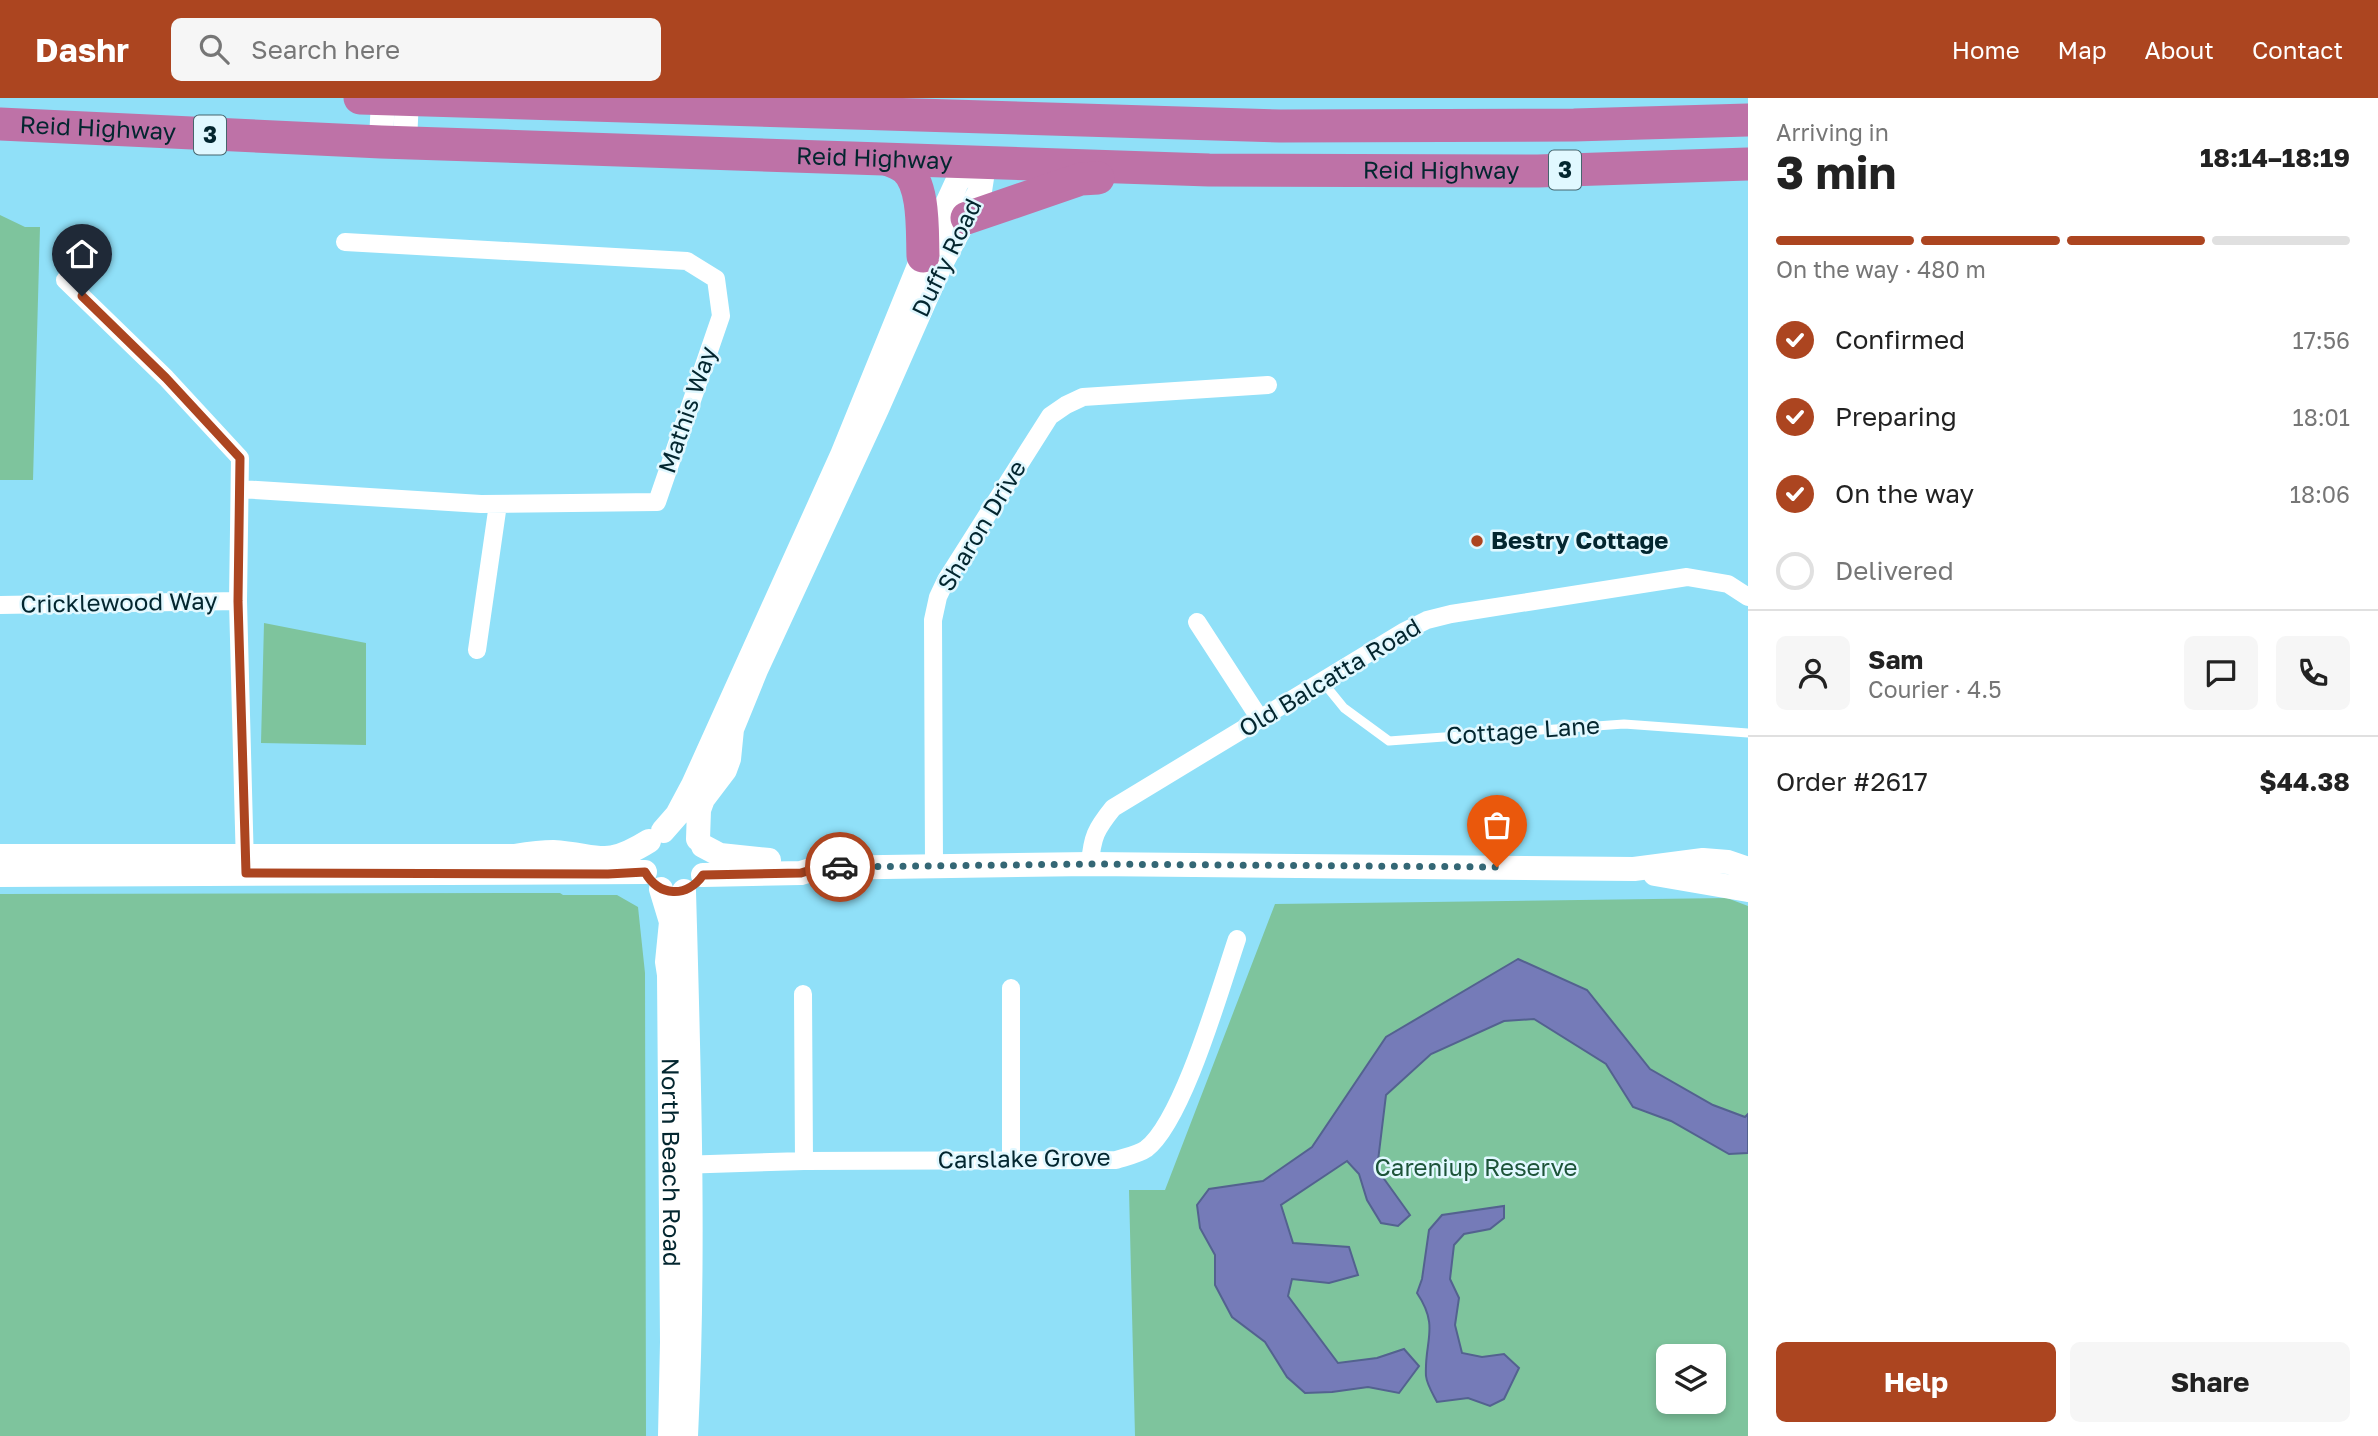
<!DOCTYPE html>
<html lang="en">
<head>
<meta charset="utf-8">
<style>
	:root { --surface:#fff; --page:#f6f6f6; --text:#222; --muted:#767676; --line:#e0e0e0; --accent:#ac4520 }
	body { margin:0; font-family:"Golos Text",sans-serif; background:var(--page); color:var(--text); height:100vh; display:flex; flex-direction:column; font-size:26px; white-space:nowrap }
	* { box-sizing:border-box; margin:0 }
	p { font-size:23px; color:var(--muted) }
	.icon { flex:none; width:38px; height:38px; fill:none; stroke:currentColor; stroke-width:2; stroke-linecap:round; stroke-linejoin:round }
	.map { position:relative; flex:1; overflow:hidden }
	.side { display:flex; flex-direction:column; background:var(--surface); width:630px }
	.side>* { flex:none }
	.tools { position:absolute; left:1656px; top:1246px; display:grid; gap:14px }
	.tools a { display:grid; place-items:center; width:70px; height:70px; border-radius:10px; background:var(--surface); box-shadow:0 4px 10px #0003; font-size:35px }
	.pin { position:absolute; display:grid; place-items:center; width:60px; height:60px; color:#fff; margin:-72px -30px; border-radius:50% 50% 50% 0; rotate:-45deg; box-shadow:0 0 7px #0007 }
	.pin .icon { rotate:45deg }
	.courier { position:absolute; display:grid; place-items:center; width:70px; height:70px; margin:-35px; border:5px solid #ac4520; border-radius:50%; background:#fff; color:#222; box-shadow:0 2px 9px #0007 }
	.headline em { font-style:normal; font-weight:700 }
	.headline div { display:flex; flex-direction:column-reverse }
	.headline { display:flex; align-items:center; justify-content:space-between; height:119px; padding:0 28px }
	h1 { font-size:46px; font-weight:700; line-height:52px }
	.bar { display:grid; grid-template-columns:repeat(4,1fr); gap:10px 7px; align-content:center; height:84px; padding:0 28px }
	.bar i { height:9px; border-radius:5px; background:var(--line) }
	.bar .selected { background:var(--accent) }
	.bar p { grid-column:span 4 }
	.line { display:flex; align-items:center; gap:18px; padding:0 28px; border-top:2px solid var(--line) }
	.line div { flex:1 }
	.round { display:grid; place-items:center; flex:none; width:74px; height:74px; border-radius:10px; background:var(--page) }
	ol { padding:0 28px; list-style:none }
	li { display:flex; align-items:center; gap:21px; height:77px }
	li p { margin-inline-start:auto }
	li .icon { padding:7px; border-radius:50%; background:var(--accent); color:#fff; stroke-width:4 }
	li:last-child { color:var(--muted) }
	li i { width:38px; height:38px; border:4px solid var(--line); border-radius:50% }
	.cta { display:flex; gap:14px; margin-top:auto; padding:14px 28px }
	.cta a { flex:1; height:80px; border-radius:10px; background:var(--accent); color:#fff; font-size:28px; font-weight:700; line-height:80px; text-align:center }
	.cta a+a { background:var(--page); color:var(--text) }
	header { display:flex; align-items:center; gap:42px; box-sizing:border-box; height:98px; padding:0 35px; background:var(--accent); color:#fff }
	header strong { font-size:33px }
	nav { display:flex; gap:38px; margin-inline-start:auto; font-size:24px }
	.search { width:490px; height:63px; background:var(--page); display:flex; align-items:center; gap:18px; box-sizing:border-box; padding:0 24px; border-radius:10px; color:var(--muted); font-size:26px }
	main { display:flex; flex:1; min-height:0 }
	.map>svg:first-child { display:block }
	.green { fill:#7ec49d; fill-rule:evenodd }
	.water { fill:#757bb8; stroke:#53628f; stroke-width:2 }
	.lines { fill:none; stroke-linecap:round; stroke-linejoin:round }
	.lane { stroke:#fff; stroke-width:9 }
	.street { stroke:#fff; stroke-width:18 }
	.secondary { stroke:#fff; stroke-width:24 }
	.highway { stroke:#be72a7; stroke-width:33 }
	.done { stroke:#346775; stroke-width:7; stroke-dasharray:0 12.6 }
	.route { stroke:#ac4520; stroke-width:9 }
	.poi-dot { fill:#ac4520; stroke:#e1f8ff; stroke-width:2.5 }
	.labels { text-anchor:middle; stroke-width:5; stroke-linejoin:round; paint-order:stroke }
	.shield { fill:#e1f8ff; stroke:#46656d; stroke-width:2 }
	.shield-label { font-size:23px; font-weight:bold; fill:#03262f }
	.street-label { font-size:24px; fill:#03262f; stroke:#e1f8ff }
	.poi-label { font-size:24px; font-weight:bold; fill:#03262f; stroke:#e1f8ff; text-anchor:start }
	.park-label { font-size:24px; fill:#1d5439; stroke:#e1f8ff }
</style>
</head>
<body>
<header>
<strong>Dashr</strong>
<div class="search"><svg class="icon" aria-label="search" viewBox="0 0 24 24"><circle cx="10" cy="10" r="6"/><path d="M15 15l6 6"/></svg>Search here</div>
<nav><a>Home</a><a>Map</a><a>About</a><a>Contact</a></nav>
</header>
<main>
<div class="map">
<svg width="1748" height="1338" viewBox="0 0 1748 1338">
	<rect width="100%" height="100%" fill="#90e0f8"/>
	<path class="green" d="M 0,117 L 25,129 L 40,129 L 33,382 L 0,382 Z
		M 264,525 L 366,545 L 366,647 L 261,645 Z
		M 560,795 L 563,797 L 617,797 L 638,809 L 645,875 L 646,1338 L 0,1338 L 0,796 Z
		M 1727,800 L 1748,808 L 1748,1338 L 1135,1338 L 1129,1092 L 1165,1092 L 1275,806 ZM 1668,1258 L 1713,1258 L 1713,1304 L 1668,1304 Z"/>
	<path class="water" d="M 1518,861 L 1587,892 L 1650,971 L 1713,1007 L 1745,1019 L 1748,1016 L 1748,1055 L 1729,1056 L 1671,1023 L 1633,1009 L 1606,966 L 1534,921 L 1504,923 L 1431,956 L 1386,997 L 1377,1071 L 1410,1117 L 1398,1128 L 1381,1125 L 1367,1102 L 1359,1076 L 1347,1063 L 1281,1107 L 1293,1145 L 1349,1149 L 1358,1177 L 1329,1185 L 1292,1181 L 1288,1198 L 1338,1265 L 1377,1260 L 1404,1251 L 1419,1268 L 1399,1295 L 1368,1289 L 1332,1294 L 1305,1295 L 1287,1279 L 1265,1244 L 1232,1219 L 1215,1187 L 1215,1157 L 1200,1130 L 1197,1107 L 1209,1091 L 1263,1083 L 1312,1049 L 1386,939 Z
		M 1504,1108 L 1504,1120 L 1490,1131 L 1464,1136 L 1454,1147 L 1450,1181 L 1459,1200 L 1455,1227 L 1462,1255 L 1482,1259 L 1504,1256 L 1519,1270 L 1504,1301 L 1490,1308 L 1468,1300 L 1437,1304 C 1433,1296 1427,1287 1426,1278 C 1424,1243 1440,1229 1417,1195 L 1422,1181 L 1429,1132 L 1442,1117 Z"/>
	<g class="lines">
		<path class="lane" d="M 1322,583 L 1344,610 L 1389,643 L 1624,626 L 1748,635"/>
		<path class="street" d="M 65,182 L 166,280 L 240,360 L 238,503 L 245,768
			M 240,391 L 481,406 L 657,404 L 721,218 L 716,181 L 687,163 L 345,144
			M 0,507 L 238,503
			M 1197,524 L 1260,621
			M 477,552 L 498,406
			M 1090,766 C 1092,739 1096,731 1113,710 L 1405,533 L 1427,522 L 1451,516 L 1687,479 L 1728,486 L 1748,499
			M 934,768 L 933,522 L 938,499 L 946,482 L 1050,318 L 1066,307 L 1083,299 L 1268,287
			M 1011,890 L 1011,1062
			M 803,896 L 804,1063
			M 679,1067 L 804,1063 L 1116,1062 C 1125,1059 1139,1056 1146,1051 C 1183,1023 1221,888 1237,841"/>
		<g class="secondary">
			<path d="M 381,44 L 383,0"/>
			<path d="M 405,44 L 407,0"/>
			<path d="M 663,733 L 677,717 L 693,687 L 842,357 L 923,158 L 957,84 L 967,72 L 978,64 L 982,80 L 980,93 L 941,166 L 877,311 L 756,572 L 732,631 L 729,661 L 725,672 L 703,701 L 699,712 L 698,741"/>
			<path d="M 703,748 L 720,757 L 769,762"/>
			<path d="M 0,758 L 514,758 C 527,756 540,754 553,754 C 600,757 604,771 649,743"/>
			<path d="M 1655,776 L 1748,792"/>
			<path d="M 0,777 L 645,774"/>
			<path d="M 703,777 L 801,775 L 817,770 L 1090,766 L 1634,771 L 1703,762 L 1728,764 L 1748,771"/>
			<path id="s1" d="M 661,791 L 671,824 L 667,864 L 669,877 L 672,1244 L 670,1338"/>
			<path d="M 684,793 C 689,974 695,1157 686,1338"/>
		</g>
		<g class="highway">
			<path d="M 360,0 L 1280,28 L 1574,27 L 1748,22"/>
			<path id="s2" d="M 0,26 L 381,44 L 1209,72 L 1538,73 L 1748,66"/>
			<path d="M 889,62 C 894,64 901,67 905,70 C 925,87 922,134 923,158"/>
			<path d="M 967,120 L 1081,81 L 1098,80"/>
		</g>
	</g>
	<g class="lines">
		<path class="done" d="M 840,769 L 1090,766 L 1497,769"/>
		<path class="route" d="M 82,198 L 166,280 L 240,360 L 238,503 L 246,775 L 608,776 L 645,774 C 659,799 687,800 703,777 L 801,775 L 817,770 L 840,769"/>
	</g>
	<circle class="poi-dot" cx="1477" cy="443" r="7"/>
	<g class="labels">
		<g class="shield">
			<rect x="194" y="17.5" width="32" height="39" rx="5"/>
			<rect x="1549" y="52.5" width="32" height="39" rx="5"/>
		</g>
		<g class="shield-label">
			<text x="210" y="45">3</text>
			<text x="1565" y="80">3</text>
		</g>
		<g class="street-label">
			<text dy="8" stroke="none"><textPath href="#s2" startOffset="98">Reid Highway</textPath></text>
			<text dy="8" stroke="none"><textPath href="#s2" startOffset="875">Reid Highway</textPath></text>
			<text dy="8" stroke="none"><textPath href="#s2" startOffset="1442">Reid Highway</textPath></text>
			<text transform="translate(947 160) rotate(-64)" y="8">Duffy Road</text>
			<text transform="translate(688 312) rotate(-71)" y="8">Mathis Way</text>
			<text transform="translate(982 428) rotate(-59)" y="8">Sharon Drive</text>
			<text transform="translate(119 505) rotate(-1)" y="8">Cricklewood Way</text>
			<text transform="translate(1330 580) rotate(-31)" y="8">Old Balcatta Road</text>
			<text transform="translate(1523 633) rotate(-4)" y="8">Cottage Lane</text>
			<text transform="translate(1024 1061) rotate(-1)" y="8">Carslake Grove</text>
			<text dy="8" stroke="none"><textPath href="#s1" startOffset="275">North Beach Road</textPath></text>
		</g>
		<g class="poi-label">
			<text x="1491" y="451">Bestry Cottage</text>
		</g>
		<g class="park-label">
			<text x="1476" y="1078">Careniup Reserve</text>
		</g>
	</g>
</svg>
<div class="tools">
<a><svg class="icon" aria-label="layers" viewBox="0 0 24 24"><path d="M12 4l9 5-9 5-9-5zM3 14l9 5 9-5"/></svg></a>
</div>
<div class="pin" style="left:1497px;top:769px;background:#ea580c"><svg class="icon" aria-label="bag" viewBox="0 0 24 24"><path d="M5 8h14l-1 12H6zM9 8a3 3 0 0 1 6 0"/></svg></div>
<div class="pin" style="left:82px;top:198px;background:#1f2937"><svg class="icon" aria-label="home" viewBox="0 0 24 24"><path d="M3 11l9-7 9 7M6 9v11h12V9"/></svg></div>
<div class="courier" style="left:840px;top:769px"><svg class="icon" aria-label="car" viewBox="0 0 24 24"><path d="M5 17H2v-5l4-1 3-4h7l3 4 3 1v5h-3M9 17h6M6 11h13"/><circle cx="7" cy="17" r="2"/><circle cx="17" cy="17" r="2"/></svg></div>
</div>
<section class="side">
<div class="headline"><div><h1>3 min</h1><p>Arriving in</p></div><em>18:14–18:19</em></div>
<div class="bar"><i class="selected"></i><i class="selected"></i><i class="selected"></i><i></i><p>On the way · 480 m</p></div>
<ol>
<li><svg class="icon" aria-label="check" viewBox="0 0 24 24"><path d="M5 12l5 5 9-10"/></svg>Confirmed<p>17:56</p></li>
<li><svg class="icon" aria-label="check" viewBox="0 0 24 24"><path d="M5 12l5 5 9-10"/></svg>Preparing<p>18:01</p></li>
<li><svg class="icon" aria-label="check" viewBox="0 0 24 24"><path d="M5 12l5 5 9-10"/></svg>On the way<p>18:06</p></li>
<li><i></i>Delivered</li>
</ol>
<div class="line" style="height:126px"><a class="round"><svg class="icon" aria-label="person" viewBox="0 0 24 24"><circle cx="12" cy="8" r="4"/><path d="M4 21q1-7 8-7t8 7"/></svg></a><div><b>Sam</b><p>Courier · 4.5</p></div><a class="round"><svg class="icon" aria-label="chat" viewBox="0 0 24 24"><path d="M4 5h16v11H9l-5 4z"/></svg></a><a class="round"><svg class="icon" aria-label="phone" viewBox="0 0 24 24"><path d="M5 4h4l2 5-3 2q2 4 5 5l2-3 5 2v4C11 20 4 13 5 4z"/></svg></a></div>
<div class="line" style="height:91px"><div>Order #2617</div><b>$44.38</b></div>
<div class="cta"><a>Help</a><a>Share</a></div>
</section>
</main>
</body>
</html>
